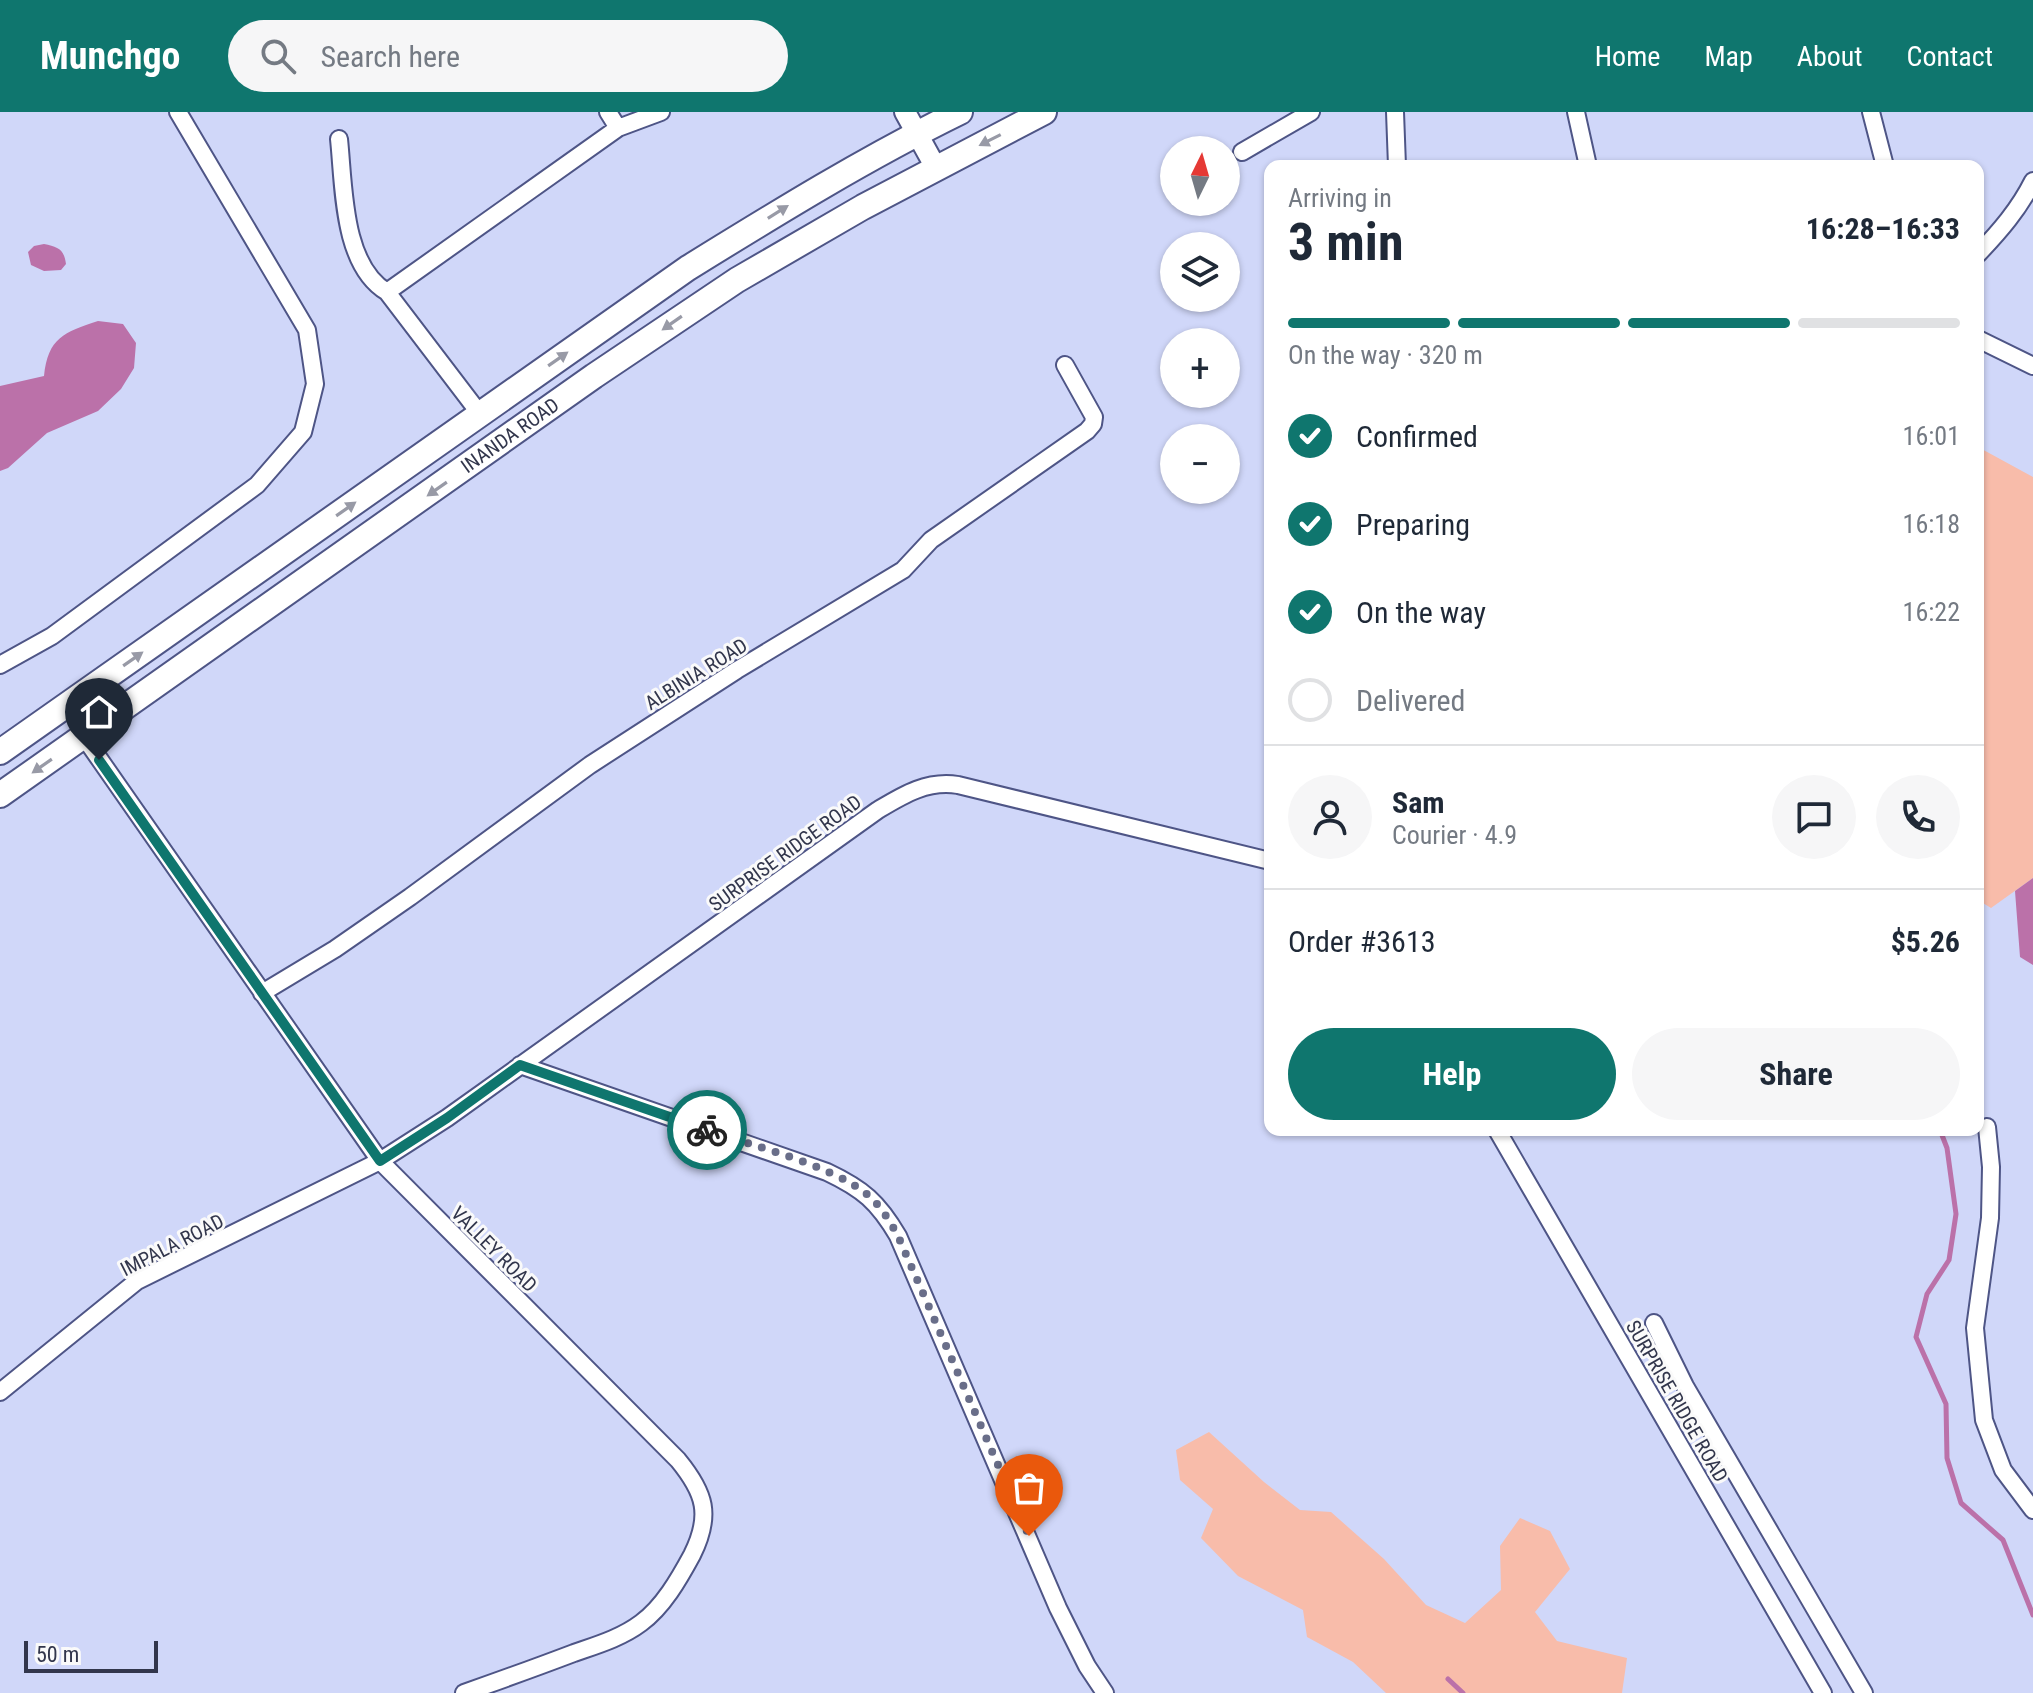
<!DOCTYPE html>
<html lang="en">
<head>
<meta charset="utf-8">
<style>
	:root { --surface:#fff; --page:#f6f6f7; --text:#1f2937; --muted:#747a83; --line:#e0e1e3; --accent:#0f766e }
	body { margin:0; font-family:"Roboto Condensed",sans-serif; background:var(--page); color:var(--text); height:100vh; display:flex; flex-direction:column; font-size:30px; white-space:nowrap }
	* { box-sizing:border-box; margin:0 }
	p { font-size:26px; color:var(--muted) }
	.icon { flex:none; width:44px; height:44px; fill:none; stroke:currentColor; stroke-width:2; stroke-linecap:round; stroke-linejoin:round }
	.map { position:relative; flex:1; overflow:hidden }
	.details { position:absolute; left:1264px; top:48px; width:720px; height:976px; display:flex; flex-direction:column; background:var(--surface); border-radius:16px; box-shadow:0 2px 6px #0004 }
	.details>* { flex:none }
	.needle { width:52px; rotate:5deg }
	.controls { position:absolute; left:1160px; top:24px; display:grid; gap:16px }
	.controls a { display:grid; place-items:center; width:80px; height:80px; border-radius:50%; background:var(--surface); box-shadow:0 2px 6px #0004; font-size:40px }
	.scale { position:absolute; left:24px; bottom:20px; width:134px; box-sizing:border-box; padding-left:8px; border:4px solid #32364c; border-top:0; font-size:22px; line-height:28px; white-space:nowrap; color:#32364c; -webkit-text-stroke:6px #fafafa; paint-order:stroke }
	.pin { position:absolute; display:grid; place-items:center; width:68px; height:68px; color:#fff; margin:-82px -34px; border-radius:50% 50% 50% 0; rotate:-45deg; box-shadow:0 0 8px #0007 }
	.pin .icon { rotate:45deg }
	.courier { position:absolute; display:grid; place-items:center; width:80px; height:80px; margin:-40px; border:6px solid #0f766e; border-radius:50%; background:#fff; color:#222; box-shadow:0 2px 10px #0007 }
	.summary em { font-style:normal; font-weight:700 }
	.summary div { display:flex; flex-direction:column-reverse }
	.summary { display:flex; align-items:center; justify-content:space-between; height:136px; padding:0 24px }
	h1 { font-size:52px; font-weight:700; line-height:60px }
	.bar { display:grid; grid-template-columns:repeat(4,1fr); gap:12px 8px; align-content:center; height:96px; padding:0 24px }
	.bar i { height:10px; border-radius:6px; background:var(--line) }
	.bar .on { background:var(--accent) }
	.bar p { grid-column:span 4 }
	.line { display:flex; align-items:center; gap:20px; padding:0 24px; border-top:2px solid var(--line) }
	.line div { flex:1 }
	.round { display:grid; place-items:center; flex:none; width:84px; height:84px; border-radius:42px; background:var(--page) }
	ol { padding:0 24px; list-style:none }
	li { display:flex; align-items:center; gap:24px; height:88px }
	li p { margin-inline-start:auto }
	li .icon { padding:8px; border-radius:50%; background:var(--accent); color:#fff; stroke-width:4 }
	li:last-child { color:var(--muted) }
	li i { width:44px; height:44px; border:4px solid var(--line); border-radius:50% }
	.primary-button { display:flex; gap:16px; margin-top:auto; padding:16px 24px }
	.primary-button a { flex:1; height:92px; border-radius:48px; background:var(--accent); color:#fff; font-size:32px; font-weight:700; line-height:92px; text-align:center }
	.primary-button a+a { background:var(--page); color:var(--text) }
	header { display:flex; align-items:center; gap:48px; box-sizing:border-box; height:112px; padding:0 40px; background:var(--accent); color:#fff }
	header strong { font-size:38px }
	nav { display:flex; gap:44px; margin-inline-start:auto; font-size:28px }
	.search { width:560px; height:72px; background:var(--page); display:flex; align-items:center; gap:20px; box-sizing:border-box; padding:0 28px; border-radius:44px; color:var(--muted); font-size:30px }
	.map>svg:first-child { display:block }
	.green { fill:#f8bcaa }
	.water { fill:#bb71a9 }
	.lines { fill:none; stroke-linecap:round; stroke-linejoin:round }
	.stream { stroke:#bb71a9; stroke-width:5 }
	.minor-casing { stroke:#4e5586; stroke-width:20 }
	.tertiary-casing { stroke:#4e5586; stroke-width:24 }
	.secondary-casing { stroke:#4e5586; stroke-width:28 }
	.minor { stroke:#fff; stroke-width:16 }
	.tertiary { stroke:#fff; stroke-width:20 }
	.secondary { stroke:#fff; stroke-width:24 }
	.oneway { fill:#989aa6 }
	.done { stroke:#696e89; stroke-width:8; stroke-dasharray:0 14.4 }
	.route { stroke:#0f766e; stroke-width:10 }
	.labels { text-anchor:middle; stroke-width:6; stroke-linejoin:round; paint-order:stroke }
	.street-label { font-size:20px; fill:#32364c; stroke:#fafafa }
</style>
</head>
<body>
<header>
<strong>Munchgo</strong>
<div class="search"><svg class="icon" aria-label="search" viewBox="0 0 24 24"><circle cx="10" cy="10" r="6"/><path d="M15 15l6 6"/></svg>Search here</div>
<nav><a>Home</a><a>Map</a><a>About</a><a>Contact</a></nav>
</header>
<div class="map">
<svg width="2033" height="1581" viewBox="0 0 2033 1581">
	<rect width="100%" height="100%" fill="#d0d7f9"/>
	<path class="green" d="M 1978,335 L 2033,365 L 2033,766 L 1991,796 L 1978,788 Z
		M 1209,1320 L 1264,1370 L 1300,1398 L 1331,1400 L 1384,1447 L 1426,1493 L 1465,1511 L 1501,1478 L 1500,1434 L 1520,1406 L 1550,1419 L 1570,1457 L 1535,1500 L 1557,1529 L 1627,1546 L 1622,1581 L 1386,1581 L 1353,1550 L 1307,1525 L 1303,1498 L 1238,1464 L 1201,1426 L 1213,1397 L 1180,1368 L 1176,1338 Z"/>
	<path class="water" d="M 44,132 C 58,135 64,137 66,152 L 61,158 L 44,159 L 31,153 L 28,140 L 34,134 Z
		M 98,209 L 123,212 L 136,231 L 134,256 L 121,277 L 98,299 L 47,321 L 8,356 L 0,359 L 0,274 L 44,264 C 48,226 64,220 98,209 Z
		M 2033,766 L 2033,853 L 2020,845 L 2015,779 Z"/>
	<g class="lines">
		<path class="stream" d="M 1940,1018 L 1947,1036 L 1956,1102 L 1949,1148 L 1927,1182 L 1916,1225 L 1946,1292 L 1947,1346 L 1961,1391 L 2003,1428 L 2033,1503
			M 1448,1567 L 1463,1581"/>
		<g class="minor-casing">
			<path id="minor" d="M 608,0 L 618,16
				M 1395,0 L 1397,54
				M 1576,0 L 1588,54
				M 1871,0 L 1885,54
				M 339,27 C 344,74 342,153 387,180 L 480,302
				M 1242,40 L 1311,0
				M 1978,142 C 2000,119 2019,97 2033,69
				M 387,180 L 618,16 L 661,0
				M 1978,227 L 2033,254
				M 0,553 L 52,524 L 257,373 L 303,320 L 315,272 L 307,218 L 178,0
				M 84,625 L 380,1049 L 678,1348 C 705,1381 712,1403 692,1443 C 679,1467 663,1495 641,1511 C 621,1526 597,1533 574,1541 C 537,1555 501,1568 464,1581
				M 262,881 L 335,837 L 410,785 L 590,653 L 737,558 L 903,458 L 931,428 L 1087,319 L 1093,312 L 1094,305 L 1065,253
				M 520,953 L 827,1060 C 863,1077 878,1090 898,1124 L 1058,1496 L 1087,1554 L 1105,1581
				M 1987,1015 L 1991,1055 L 1990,1106 L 1975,1216 L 1984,1308 L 2003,1358 L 2033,1398
				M 1497,1018 L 1823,1581
				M 1654,1211 L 1685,1274 L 1864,1581
				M 0,1280 L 137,1169 L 380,1049 L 447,1006 L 878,698 C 903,683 927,668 958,673 L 1270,749"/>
		</g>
		<g class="tertiary-casing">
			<path id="tertiary" d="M 905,0 L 936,56"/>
		</g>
		<g class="secondary-casing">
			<g id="secondary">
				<path d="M 0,640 L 688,156 C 777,101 866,46 960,0"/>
				<path id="s1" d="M 0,683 L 594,264 L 737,168 L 863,95 L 1044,0"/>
			</g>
		</g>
		<use href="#minor" class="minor"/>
		<use href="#tertiary" class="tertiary"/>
		<use href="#secondary" class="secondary"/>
	</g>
	<defs><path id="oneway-solid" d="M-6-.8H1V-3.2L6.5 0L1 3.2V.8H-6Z" transform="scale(2)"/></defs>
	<g class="oneway">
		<use href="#oneway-solid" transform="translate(990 28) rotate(153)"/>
		<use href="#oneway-solid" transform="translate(778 100) rotate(-32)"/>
		<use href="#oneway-solid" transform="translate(672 211) rotate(145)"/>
		<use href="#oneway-solid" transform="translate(558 247) rotate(-35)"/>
		<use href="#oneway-solid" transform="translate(437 377) rotate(145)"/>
		<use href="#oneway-solid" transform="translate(346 397) rotate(-35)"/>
		<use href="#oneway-solid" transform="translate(133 547) rotate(-35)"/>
		<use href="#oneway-solid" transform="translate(42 654) rotate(145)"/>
	</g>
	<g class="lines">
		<path class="done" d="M 707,1018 C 751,1033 829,1053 864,1080 C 879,1091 889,1108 898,1124 L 1029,1424"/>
		<path class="route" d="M 99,648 L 380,1049 L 447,1006 L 520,953 L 707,1018"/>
	</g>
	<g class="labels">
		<g class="street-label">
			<text dy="7" stroke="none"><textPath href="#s1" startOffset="624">INANDA ROAD</textPath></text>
			<text transform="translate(696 562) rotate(-32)" y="7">ALBINIA ROAD</text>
			<text transform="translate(785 741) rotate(-36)" y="7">SURPRISE RIDGE ROAD</text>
			<text transform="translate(172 1133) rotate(-27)" y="7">IMPALA ROAD</text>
			<text transform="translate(494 1137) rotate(45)" y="7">VALLEY ROAD</text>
			<text transform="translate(1677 1289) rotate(60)" y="7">SURPRISE RIDGE ROAD</text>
		</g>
	</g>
</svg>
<div class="controls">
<a><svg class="needle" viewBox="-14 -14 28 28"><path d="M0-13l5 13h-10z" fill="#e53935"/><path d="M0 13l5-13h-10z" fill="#747a83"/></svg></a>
<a><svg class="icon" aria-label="layers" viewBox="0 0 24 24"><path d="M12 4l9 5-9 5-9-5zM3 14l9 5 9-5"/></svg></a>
<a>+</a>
<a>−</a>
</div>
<div class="scale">50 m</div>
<div class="pin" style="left:1029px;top:1424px;background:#ea580c"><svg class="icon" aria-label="bag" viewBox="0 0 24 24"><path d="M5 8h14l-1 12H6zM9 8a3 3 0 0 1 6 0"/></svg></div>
<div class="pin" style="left:99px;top:648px;background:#1f2937"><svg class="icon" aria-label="home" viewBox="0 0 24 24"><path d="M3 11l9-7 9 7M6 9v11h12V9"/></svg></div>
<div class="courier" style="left:707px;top:1018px"><svg class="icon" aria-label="bike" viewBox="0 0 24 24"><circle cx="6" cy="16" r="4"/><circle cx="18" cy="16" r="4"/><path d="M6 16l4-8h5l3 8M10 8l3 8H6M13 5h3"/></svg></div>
<section class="details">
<div class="summary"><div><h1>3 min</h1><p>Arriving in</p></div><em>16:28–16:33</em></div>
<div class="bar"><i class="on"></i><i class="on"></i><i class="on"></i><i></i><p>On the way · 320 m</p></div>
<ol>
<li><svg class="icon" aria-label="check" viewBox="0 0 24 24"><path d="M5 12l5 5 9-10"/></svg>Confirmed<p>16:01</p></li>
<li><svg class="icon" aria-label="check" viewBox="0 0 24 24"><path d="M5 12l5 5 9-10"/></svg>Preparing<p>16:18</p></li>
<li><svg class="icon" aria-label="check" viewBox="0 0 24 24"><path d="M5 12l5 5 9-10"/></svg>On the way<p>16:22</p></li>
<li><i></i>Delivered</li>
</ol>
<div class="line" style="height:144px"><a class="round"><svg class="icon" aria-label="person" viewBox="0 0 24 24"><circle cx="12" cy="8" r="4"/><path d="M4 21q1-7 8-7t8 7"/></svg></a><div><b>Sam</b><p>Courier · 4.9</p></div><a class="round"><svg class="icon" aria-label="chat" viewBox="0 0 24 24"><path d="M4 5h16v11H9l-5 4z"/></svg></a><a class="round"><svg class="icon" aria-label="phone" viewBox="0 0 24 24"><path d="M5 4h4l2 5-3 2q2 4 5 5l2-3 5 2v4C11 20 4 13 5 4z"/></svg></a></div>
<div class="line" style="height:104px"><div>Order #3613</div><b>$5.26</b></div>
<div class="primary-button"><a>Help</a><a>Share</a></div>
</section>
</div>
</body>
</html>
